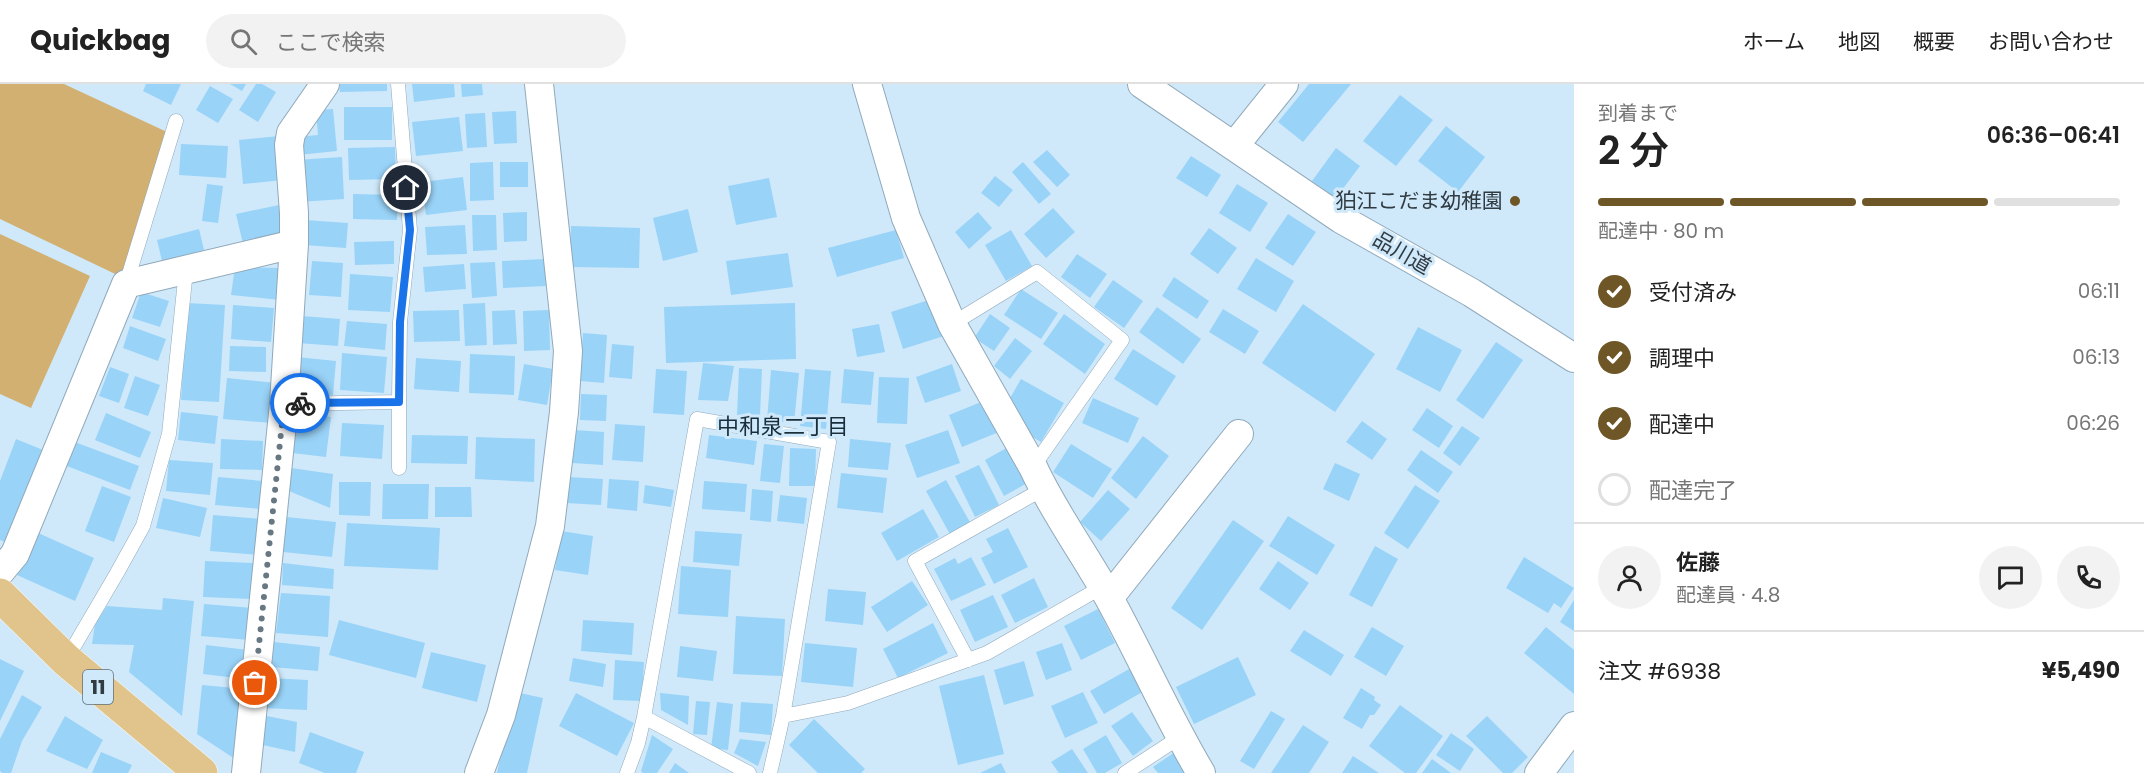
<!DOCTYPE html>
<html lang="ja">
<head>
<meta charset="utf-8">
<style>
	:root { --surface:#fff; --page:#f2f2f2; --text:#222; --muted:#767676; --line:#e0e0e0; --accent:#6e5626 }
	body { margin:0; font-family:Poppins,"Noto Sans JP",sans-serif; background:var(--page); color:var(--text); height:100vh; display:flex; flex-direction:column; font-size:22px; white-space:nowrap }
	* { box-sizing:border-box; margin:0 }
	p { font-size:20px; color:var(--muted) }
	.icon { flex:none; width:33px; height:33px; fill:none; stroke:currentColor; stroke-width:2; stroke-linecap:round; stroke-linejoin:round }
	.map { position:relative; flex:1; overflow:hidden }
	.side { display:flex; flex-direction:column; background:var(--surface); width:570px }
	.side>* { flex:none }
	.pin { position:absolute; display:grid; place-items:center; width:51px; height:51px; color:#fff; margin:-26px; border:3px solid #fff; border-radius:50%; box-shadow:0 2px 6px #0007 }
	.courier { position:absolute; display:grid; place-items:center; width:60px; height:60px; margin:-30px; border:4px solid #1a73e8; border-radius:50%; background:#fff; color:#222; box-shadow:0 2px 8px #0007 }
	.head em { font-style:normal; font-weight:600 }
	.head div { display:flex; flex-direction:column-reverse }
	.head { display:flex; align-items:center; justify-content:space-between; height:102px; padding:0 24px }
	h1 { font-size:39px; font-weight:600; line-height:45px }
	.bar { display:grid; grid-template-columns:repeat(4,1fr); gap:9px 6px; align-content:center; height:72px; padding:0 24px }
	.bar i { height:8px; border-radius:4px; background:var(--line) }
	.bar .active { background:var(--accent) }
	.bar p { grid-column:span 4 }
	.line { display:flex; align-items:center; gap:15px; padding:0 24px; border-top:2px solid var(--line) }
	.line div { flex:1 }
	.round { display:grid; place-items:center; flex:none; width:63px; height:63px; border-radius:32px; background:var(--page) }
	ol { padding:0 24px; list-style:none }
	li { display:flex; align-items:center; gap:18px; height:66px }
	li p { margin-inline-start:auto }
	li .icon { padding:6px; border-radius:50%; background:var(--accent); color:#fff; stroke-width:4 }
	li:last-child { color:var(--muted) }
	li i { width:33px; height:33px; border:3px solid var(--line); border-radius:50% }
	header { display:flex; align-items:center; gap:36px; box-sizing:border-box; height:84px; padding:0 30px; background:var(--surface); border-bottom:2px solid var(--line) }
	header strong { font-size:28px }
	nav { display:flex; gap:33px; margin-inline-start:auto; font-size:21px }
	.search { width:420px; height:54px; background:var(--page); display:flex; align-items:center; gap:15px; box-sizing:border-box; padding:0 21px; border-radius:33px; color:var(--muted); font-size:22px }
	main { display:flex; flex:1; min-height:0 }
	.map>svg:first-child { display:block }
	.green { fill:#d2b071 }
	.building { fill:#99d3f8 }
	.lines { fill:none; stroke-linecap:round; stroke-linejoin:round }
	.service-casing { stroke:#90a9ba; stroke-width:15 }
	.minor-casing { stroke:#90a9ba; stroke-width:30 }
	.primary-casing { stroke:#fff; stroke-width:34 }
	.service { stroke:#fff; stroke-width:14 }
	.minor { stroke:#fff; stroke-width:28 }
	.primary { stroke:#e0c48b; stroke-width:33 }
	.done { stroke:#687883; stroke-width:6; stroke-dasharray:0 10.8 }
	.route { stroke:#1a73e8; stroke-width:8 }
	.poi-dot { fill:#6e5626; stroke:#cfe9fb; stroke-width:2 }
	.labels { text-anchor:middle; stroke-width:6; stroke-linejoin:round; paint-order:stroke }
	.shield { fill:#cfe9fb; stroke:#606f7a; stroke-width:1.5 }
	.shield-label { font-size:20px; font-weight:bold; fill:#313b42 }
	.poi-label { font-size:21px; fill:#313b42; stroke:#cfe9fb; text-anchor:end }
	.street-label { font-size:21px; fill:#313b42; stroke:#cfe9fb }
	.neighbourhood-label { font-size:22px; fill:#192e3b; stroke:#cfe9fb }
</style>
</head>
<body>
<header>
<strong>Quickbag</strong>
<div class="search"><svg class="icon" aria-label="search" viewBox="0 0 24 24"><circle cx="10" cy="10" r="6"/><path d="M15 15l6 6"/></svg>ここで検索</div>
<nav><a>ホーム</a><a>地図</a><a>概要</a><a>お問い合わせ</a></nav>
</header>
<main>
<div class="map">
<svg width="1574" height="689" viewBox="0 0 1574 689">
	<rect width="100%" height="100%" fill="#cfe9fb"/>
	<path class="green" d="M 0,0 L 64,0 L 167,48 L 132,198 L 0,135 Z
		M 0,150 L 90,192 L 31,324 L 0,310 Z"/>
	<path class="building" d="M 146,0 L 181,0 L 171,21 L 143,7 Z
		M 230,0 L 246,0 L 242,7 Z
		M 256,0 L 262,0 L 276,8 L 258,38 L 239,26 Z
		M 339,0 L 387,0 L 387,7 L 340,8 Z
		M 412,0 L 454,0 L 455,13 L 414,18 Z
		M 461,0 L 482,0 L 483,11 L 462,13 Z
		M 1309,0 L 1351,0 L 1303,58 L 1278,38 Z
		M 210,2 L 233,15 L 218,39 L 196,26 Z
		M 1400,11 L 1433,36 L 1396,82 L 1363,57 Z
		M 344,23 L 392,23 L 392,56 L 344,56 Z
		M 333,25 L 337,67 L 298,71 L 296,53 L 318,51 L 316,26 Z
		M 516,27 L 517,59 L 494,60 L 492,28 Z
		M 485,29 L 487,63 L 467,64 L 465,30 Z
		M 459,33 L 463,67 L 416,72 L 412,38 Z
		M 1446,42 L 1485,73 L 1458,108 L 1418,77 Z
		M 279,52 L 283,96 L 243,100 L 239,56 Z
		M 181,60 L 228,62 L 226,94 L 179,91 Z
		M 395,63 L 396,95 L 349,96 L 348,64 Z
		M 1336,64 L 1360,82 L 1336,114 L 1312,97 Z
		M 1047,66 L 1070,91 L 1057,103 L 1033,78 Z
		M 1191,72 L 1221,91 L 1207,113 L 1176,94 Z
		M 342,73 L 344,115 L 299,118 L 296,76 Z
		M 493,78 L 494,116 L 470,117 L 470,79 Z
		M 500,78 L 528,78 L 528,103 L 500,103 Z
		M 1023,78 L 1051,110 L 1039,120 L 1012,88 Z
		M 995,92 L 1013,106 L 999,123 L 981,109 Z
		M 463,93 L 467,126 L 426,131 L 422,98 Z
		M 769,94 L 777,133 L 736,141 L 728,102 Z
		M 207,100 L 223,102 L 218,139 L 202,137 Z
		M 1237,100 L 1268,119 L 1250,148 L 1219,129 Z
		M 353,110 L 398,111 L 397,136 L 353,135 Z
		M 279,121 L 285,152 L 243,160 L 236,130 Z
		M 1053,124 L 1075,148 L 1046,174 L 1024,150 Z
		M 688,125 L 698,168 L 663,177 L 653,134 Z
		M 527,128 L 527,157 L 504,158 L 503,129 Z
		M 978,128 L 992,144 L 969,165 L 955,148 Z
		M 1288,130 L 1316,148 L 1293,182 L 1265,164 Z
		M 472,131 L 496,131 L 497,166 L 473,167 Z
		M 305,136 L 348,139 L 346,164 L 304,161 Z
		M 465,141 L 467,170 L 427,171 L 425,143 Z
		M 571,142 L 640,144 L 639,184 L 570,183 Z
		M 1209,144 L 1237,164 L 1218,190 L 1190,170 Z
		M 199,145 L 204,166 L 162,177 L 157,156 Z
		M 896,146 L 904,174 L 837,193 L 828,164 Z
		M 1011,146 L 1032,182 L 1006,197 L 985,161 Z
		M 394,157 L 394,180 L 355,181 L 354,158 Z
		M 788,169 L 793,203 L 731,211 L 726,177 Z
		M 1077,170 L 1107,190 L 1090,214 L 1061,193 Z
		M 1256,174 L 1294,197 L 1276,228 L 1237,205 Z
		M 545,175 L 546,202 L 503,204 L 502,177 Z
		M 312,177 L 343,179 L 341,213 L 309,211 Z
		M 495,178 L 497,212 L 472,214 L 470,179 Z
		M 464,180 L 466,205 L 425,208 L 423,183 Z
		M 235,183 L 282,184 L 280,216 L 231,211 Z
		M 350,190 L 393,193 L 390,228 L 348,226 Z
		M 1174,193 L 1209,217 L 1197,235 L 1162,212 Z
		M 1113,196 L 1143,217 L 1124,244 L 1094,223 Z
		M 1021,205 L 1058,229 L 1041,255 L 1004,231 Z
		M 141,208 L 169,217 L 160,243 L 132,234 Z
		M 932,215 L 944,252 L 903,265 L 891,228 Z
		M 187,219 L 225,221 L 219,318 L 181,316 Z
		M 485,219 L 487,261 L 465,262 L 463,220 Z
		M 795,219 L 796,275 L 666,279 L 664,223 Z
		M 1303,220 L 1375,270 L 1335,328 L 1262,279 Z
		M 233,221 L 274,224 L 271,258 L 231,255 Z
		M 1157,223 L 1201,255 L 1183,280 L 1139,248 Z
		M 1223,225 L 1259,247 L 1245,270 L 1209,248 Z
		M 459,226 L 460,257 L 414,258 L 413,227 Z
		M 515,226 L 517,260 L 493,261 L 492,227 Z
		M 549,226 L 550,266 L 524,267 L 523,227 Z
		M 990,230 L 1010,244 L 994,267 L 974,254 Z
		M 1064,230 L 1105,260 L 1085,290 L 1043,260 Z
		M 302,232 L 340,235 L 338,262 L 298,259 Z
		M 347,237 L 387,240 L 385,266 L 344,262 Z
		M 879,240 L 885,268 L 857,273 L 852,245 Z
		M 130,242 L 166,255 L 158,277 L 123,264 Z
		M 1418,243 L 1462,266 L 1440,308 L 1396,285 Z
		M 583,249 L 607,251 L 604,299 L 580,297 Z
		M 1015,254 L 1032,267 L 1010,295 L 994,282 Z
		M 1496,258 L 1523,276 L 1483,335 L 1456,316 Z
		M 612,260 L 634,262 L 632,295 L 609,293 Z
		M 230,262 L 266,263 L 266,288 L 229,287 Z
		M 1133,265 L 1176,292 L 1157,322 L 1114,295 Z
		M 342,269 L 387,273 L 384,309 L 340,306 Z
		M 470,270 L 515,272 L 514,311 L 469,309 Z
		M 297,273 L 336,277 L 333,311 L 295,308 Z
		M 416,274 L 461,277 L 459,308 L 414,305 Z
		M 703,279 L 734,282 L 728,317 L 698,316 Z
		M 524,280 L 553,285 L 547,321 L 518,316 Z
		M 952,280 L 961,307 L 925,319 L 916,293 Z
		M 110,283 L 129,290 L 119,319 L 99,312 Z
		M 739,284 L 762,285 L 760,332 L 737,331 Z
		M 656,285 L 687,287 L 684,331 L 653,329 Z
		M 805,285 L 831,287 L 826,345 L 800,342 Z
		M 844,285 L 874,288 L 871,321 L 841,319 Z
		M 771,286 L 799,289 L 794,339 L 767,337 Z
		M 135,292 L 160,301 L 148,332 L 124,324 Z
		M 879,293 L 909,294 L 907,340 L 877,339 Z
		M 227,294 L 276,299 L 272,339 L 223,335 Z
		M 1021,295 L 1064,319 L 1041,358 L 1015,343 L 1005,323 Z
		M 581,310 L 607,311 L 606,337 L 580,336 Z
		M 1093,314 L 1139,334 L 1128,359 L 1082,339 Z
		M 986,316 L 999,348 L 962,363 L 949,331 Z
		M 1427,324 L 1453,342 L 1439,364 L 1412,346 Z
		M 292,327 L 331,333 L 326,373 L 292,369 Z
		M 181,328 L 218,332 L 215,360 L 178,356 Z
		M 106,329 L 151,348 L 140,374 L 95,356 Z
		M 1362,337 L 1387,355 L 1372,376 L 1346,358 Z
		M 342,339 L 384,341 L 382,375 L 340,372 Z
		M 615,340 L 645,342 L 643,378 L 612,376 Z
		M 1462,342 L 1480,354 L 1460,382 L 1443,369 Z
		M 574,346 L 604,348 L 603,381 L 572,379 Z
		M 948,346 L 960,379 L 917,394 L 905,361 Z
		M 412,351 L 468,352 L 467,380 L 411,379 Z
		M 709,351 L 757,357 L 754,381 L 706,374 Z
		M 1143,352 L 1169,372 L 1136,415 L 1111,394 Z
		M 476,353 L 535,355 L 534,398 L 475,395 Z
		M 16,355 L 48,368 L 12,461 L 0,456 L 0,397 Z
		M 221,355 L 263,357 L 262,386 L 220,385 Z
		M 850,355 L 891,359 L 888,386 L 848,383 Z
		M 72,357 L 139,382 L 130,406 L 64,381 Z
		M 764,360 L 784,362 L 780,399 L 760,397 Z
		M 1071,360 L 1112,385 L 1093,414 L 1053,388 Z
		M 1010,362 L 1029,398 L 1004,412 L 985,376 Z
		M 790,364 L 816,365 L 815,402 L 789,402 Z
		M 1421,366 L 1453,388 L 1438,409 L 1407,386 Z
		M 169,376 L 213,379 L 210,411 L 166,407 Z
		M 1335,379 L 1360,390 L 1349,417 L 1323,405 Z
		M 979,381 L 999,421 L 975,433 L 955,392 Z
		M 291,384 L 333,390 L 330,424 L 289,407 Z
		M 841,389 L 887,394 L 883,429 L 837,424 Z
		M 218,393 L 264,397 L 261,425 L 215,421 Z
		M 568,393 L 603,395 L 601,421 L 566,419 Z
		M 609,395 L 639,397 L 637,427 L 607,424 Z
		M 946,396 L 971,440 L 951,452 L 926,407 Z
		M 704,397 L 747,400 L 745,428 L 702,425 Z
		M 339,398 L 371,398 L 370,432 L 339,431 Z
		M 383,400 L 429,400 L 428,435 L 382,435 Z
		M 645,401 L 674,406 L 671,423 L 643,419 Z
		M 1415,401 L 1440,417 L 1408,465 L 1384,449 Z
		M 102,402 L 131,413 L 114,458 L 85,447 Z
		M 435,403 L 471,403 L 472,433 L 435,433 Z
		M 752,405 L 773,407 L 771,438 L 750,436 Z
		M 1108,406 L 1130,425 L 1101,457 L 1080,438 Z
		M 780,411 L 807,414 L 804,440 L 777,437 Z
		M 163,414 L 207,424 L 200,453 L 156,444 Z
		M 923,425 L 939,453 L 897,477 L 881,449 Z
		M 213,431 L 261,435 L 258,471 L 210,467 Z
		M 1288,432 L 1335,461 L 1317,491 L 1269,462 Z
		M 286,433 L 336,438 L 332,473 L 283,468 Z
		M 1233,436 L 1264,457 L 1202,546 L 1171,524 Z
		M 347,439 L 440,444 L 438,486 L 344,482 Z
		M 1008,444 L 1028,483 L 994,500 L 981,474 L 993,468 L 986,455 Z
		M 561,447 L 593,452 L 588,491 L 555,486 Z
		M 695,447 L 742,450 L 739,482 L 693,478 Z
		M 36,448 L 94,474 L 75,517 L 17,491 Z
		M 1375,462 L 1398,475 L 1372,523 L 1349,511 Z
		M 971,473 L 986,501 L 951,517 L 934,485 L 955,474 L 958,480 Z
		M 1524,473 L 1574,504 L 1561,524 L 1554,519 L 1548,529 L 1506,504 Z
		M 205,477 L 253,479 L 251,515 L 203,513 Z
		M 1278,477 L 1309,499 L 1290,526 L 1259,505 Z
		M 283,479 L 334,485 L 333,505 L 282,501 Z
		M 681,482 L 731,486 L 728,533 L 678,530 Z
		M 1034,494 L 1048,523 L 1015,539 L 1001,511 Z
		M 912,497 L 928,521 L 887,548 L 871,523 Z
		M 828,505 L 866,508 L 863,541 L 825,537 Z
		M 281,509 L 330,512 L 328,553 L 276,549 Z
		M 993,511 L 1008,543 L 975,558 L 960,526 Z
		M 163,514 L 194,517 L 182,632 L 129,588 L 134,561 L 92,560 L 95,540 L 107,522 L 162,526 Z
		M 1574,516 L 1574,547 L 1560,538 Z
		M 204,520 L 253,524 L 250,556 L 201,552 Z
		M 1098,525 L 1115,559 L 1081,576 L 1064,542 Z
		M 736,532 L 785,535 L 782,592 L 733,590 Z
		M 339,536 L 425,559 L 416,594 L 329,571 Z
		M 583,536 L 634,539 L 632,571 L 581,567 Z
		M 933,539 L 948,569 L 898,594 L 883,565 Z
		M 1372,543 L 1404,562 L 1386,592 L 1354,573 Z
		M 1546,543 L 1574,566 L 1574,610 L 1524,569 Z
		M 1304,546 L 1344,571 L 1331,592 L 1290,567 Z
		M 274,558 L 320,563 L 318,587 L 272,583 Z
		M 805,559 L 857,564 L 853,603 L 801,598 Z
		M 1062,559 L 1072,586 L 1046,596 L 1036,568 Z
		M 206,561 L 248,566 L 244,595 L 203,590 Z
		M 680,562 L 717,567 L 713,597 L 677,593 Z
		M 431,568 L 486,581 L 477,618 L 422,604 Z
		M 1238,573 L 1256,611 L 1194,640 L 1176,603 Z
		M 573,574 L 606,580 L 603,603 L 569,597 Z
		M 0,575 L 24,587 L 0,637 Z
		M 615,576 L 644,578 L 642,617 L 613,616 Z
		M 1024,577 L 1034,612 L 1004,621 L 994,586 Z
		M 1131,584 L 1144,607 L 1104,630 L 1090,607 Z
		M 984,591 L 1004,670 L 958,681 L 939,602 Z
		M 268,594 L 308,596 L 307,626 L 263,624 Z
		M 202,601 L 245,605 L 238,677 L 197,650 Z
		M 1361,604 L 1375,613 L 1374,616 L 1381,621 L 1374,631 L 1370,631 L 1362,645 L 1343,634 Z
		M 515,608 L 543,614 L 527,689 L 497,689 Z
		M 1083,608 L 1098,639 L 1065,654 L 1051,622 Z
		M 576,609 L 634,639 L 617,672 L 559,642 Z
		M 660,609 L 689,612 L 688,641 L 661,626 Z
		M 22,611 L 42,623 L 22,657 L 11,689 L 2,689 L 0,687 L 0,655 Z
		M 696,617 L 710,618 L 707,651 L 693,650 Z
		M 717,618 L 733,620 L 728,666 L 711,664 Z
		M 741,618 L 773,620 L 771,651 L 739,648 Z
		M 1400,621 L 1443,652 L 1416,689 L 1405,689 L 1369,662 Z
		M 1271,627 L 1285,635 L 1254,685 L 1240,677 Z
		M 1132,628 L 1153,657 L 1133,672 L 1111,642 Z
		M 262,631 L 297,638 L 295,668 L 258,660 Z
		M 65,632 L 103,656 L 87,685 L 46,667 Z
		M 1487,632 L 1528,673 L 1512,689 L 1503,689 L 1466,652 Z
		M 814,635 L 865,685 L 861,689 L 818,689 L 789,661 Z
		M 1303,641 L 1329,658 L 1309,689 L 1271,689 Z
		M 310,648 L 364,668 L 356,689 L 325,689 L 299,679 Z
		M 1451,649 L 1474,665 L 1460,687 L 1436,671 Z
		M 652,651 L 673,665 L 657,689 L 643,689 L 641,687 Z
		M 1106,651 L 1122,679 L 1105,689 L 1097,689 L 1083,665 Z
		M 740,655 L 766,658 L 758,682 L 734,669 Z
		M 1072,665 L 1088,689 L 1059,689 L 1051,678 Z
		M 101,668 L 132,681 L 128,689 L 92,689 Z
		M 1175,668 L 1189,689 L 1158,689 L 1153,683 Z
		M 1353,672 L 1379,689 L 1342,689 Z
		M 1432,675 L 1451,689 L 1422,689 Z
		M 675,679 L 689,689 L 669,689 Z
		M 1001,679 L 1006,689 L 980,689 Z"/>
	<g class="lines">
		<g class="service-casing">
			<path id="service" d="M 126,200 L 176,37
				M 952,240 L 1037,188 L 1122,256 L 1033,383
				M 284,320 L 399,318 L 400,238 L 410,146 L 398,0
				M 399,384 L 399,318
				M 66,576 L 117,489 L 143,442 L 169,350 L 186,186
				M 968,576 L 915,477 L 1043,405
				M 783,632 L 848,619 L 987,569 L 1102,503
				M 644,633 L 749,689
				M 627,689 L 638,659 L 644,633 L 697,335 L 829,358 L 783,632 L 770,689
				M 1125,689 L 1180,653"/>
		</g>
		<g class="minor-casing">
			<path id="minor" d="M 867,0 L 906,134 L 952,240 L 1033,383 C 1054,429 1085,470 1109,514 C 1141,572 1167,632 1201,689
				M 1142,0 L 1341,135 L 1472,209 L 1574,274
				M 1235,61 L 1284,0
				M 294,160 L 294,129 L 289,61 L 291,49 L 325,0
				M 0,488 L 15,470 L 126,200 L 294,160 L 284,320 L 246,689
				M 1109,514 L 1239,350
				M 479,689 L 501,631 L 550,442 L 564,328 L 568,267 L 539,0
				M 1539,689 L 1574,642"/>
		</g>
		<g class="primary-casing">
			<path id="primary" d="M 0,511 L 66,576 L 201,689"/>
		</g>
		<use href="#service" class="service"/>
		<use href="#minor" class="minor"/>
		<use href="#primary" class="primary"/>
	</g>
	<g class="lines">
		<path class="done" d="M 255,599 L 284,320 L 300,319"/>
		<path class="route" d="M 300,319 L 399,318 L 400,238 L 410,146 L 406,104"/>
	</g>
	<circle class="poi-dot" cx="1515" cy="117" r="6"/>
	<g class="labels">
		<rect class="shield" x="83" y="586" width="30" height="34" rx="4.5"/>
		<g class="shield-label">
			<text x="98" y="610">11</text>
		</g>
		<g class="poi-label">
			<text x="1503" y="124">狛江こだま幼稚園</text>
		</g>
		<g class="street-label">
			<text transform="translate(1402 169) rotate(30)" y="7">品川道</text>
		</g>
		<g class="neighbourhood-label">
			<text x="783" y="350">中和泉二丁目</text>
		</g>
	</g>
</svg>
<div class="pin" style="left:255px;top:599px;background:#ea580c"><svg class="icon" aria-label="bag" viewBox="0 0 24 24"><path d="M5 8h14l-1 12H6zM9 8a3 3 0 0 1 6 0"/></svg></div>
<div class="pin" style="left:406px;top:104px;background:#1f2937"><svg class="icon" aria-label="home" viewBox="0 0 24 24"><path d="M3 11l9-7 9 7M6 9v11h12V9"/></svg></div>
<div class="courier" style="left:300px;top:319px"><svg class="icon" aria-label="bike" viewBox="0 0 24 24"><circle cx="6" cy="16" r="4"/><circle cx="18" cy="16" r="4"/><path d="M6 16l4-8h5l3 8M10 8l3 8H6M13 5h3"/></svg></div>
</div>
<section class="side">
<div class="head"><div><h1>2 分</h1><p>到着まで</p></div><em>06:36–06:41</em></div>
<div class="bar"><i class="active"></i><i class="active"></i><i class="active"></i><i></i><p>配達中 · 80 m</p></div>
<ol>
<li><svg class="icon" aria-label="check" viewBox="0 0 24 24"><path d="M5 12l5 5 9-10"/></svg>受付済み<p>06:11</p></li>
<li><svg class="icon" aria-label="check" viewBox="0 0 24 24"><path d="M5 12l5 5 9-10"/></svg>調理中<p>06:13</p></li>
<li><svg class="icon" aria-label="check" viewBox="0 0 24 24"><path d="M5 12l5 5 9-10"/></svg>配達中<p>06:26</p></li>
<li><i></i>配達完了</li>
</ol>
<div class="line" style="height:108px"><a class="round"><svg class="icon" aria-label="person" viewBox="0 0 24 24"><circle cx="12" cy="8" r="4"/><path d="M4 21q1-7 8-7t8 7"/></svg></a><div><b>佐藤</b><p>配達員 · 4.8</p></div><a class="round"><svg class="icon" aria-label="chat" viewBox="0 0 24 24"><path d="M4 5h16v11H9l-5 4z"/></svg></a><a class="round"><svg class="icon" aria-label="phone" viewBox="0 0 24 24"><path d="M5 4h4l2 5-3 2q2 4 5 5l2-3 5 2v4C11 20 4 13 5 4z"/></svg></a></div>
<div class="line" style="height:78px"><div>注文 #6938</div><b>¥5,490</b></div>
</section>
</main>
</body>
</html>
